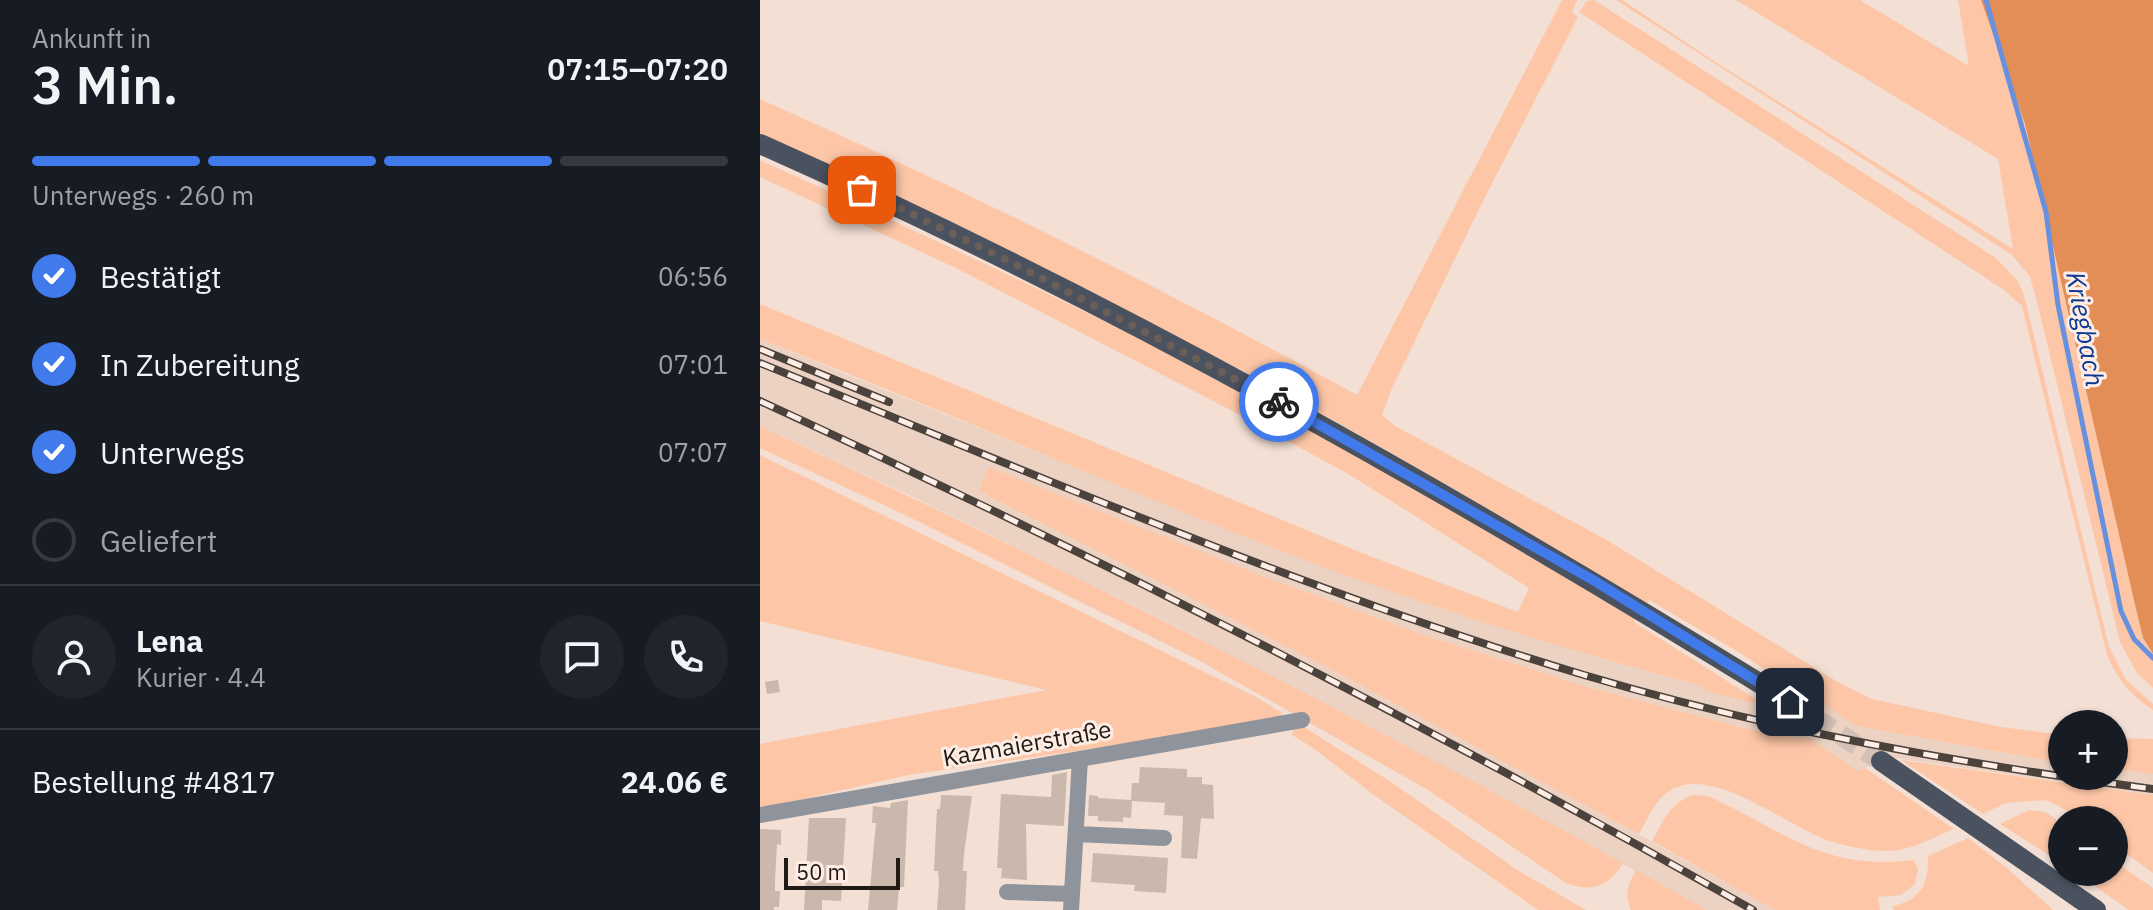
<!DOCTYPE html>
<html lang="de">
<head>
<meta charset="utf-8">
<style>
	:root { --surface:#171b24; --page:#20242c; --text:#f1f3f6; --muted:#9ea1a6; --line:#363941; --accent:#417aea }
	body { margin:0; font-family:"IBM Plex Sans",sans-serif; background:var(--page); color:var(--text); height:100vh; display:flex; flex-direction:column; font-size:30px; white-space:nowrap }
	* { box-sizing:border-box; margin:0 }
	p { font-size:26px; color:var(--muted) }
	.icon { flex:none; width:44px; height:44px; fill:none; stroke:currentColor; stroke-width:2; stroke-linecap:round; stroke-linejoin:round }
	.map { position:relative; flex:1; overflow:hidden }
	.details { display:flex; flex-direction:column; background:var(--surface); width:760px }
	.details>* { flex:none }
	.buttons { position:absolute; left:1288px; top:710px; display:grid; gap:16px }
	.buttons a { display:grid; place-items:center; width:80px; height:80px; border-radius:50%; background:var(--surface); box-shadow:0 2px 6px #0004; font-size:40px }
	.scale { position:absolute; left:24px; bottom:20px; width:116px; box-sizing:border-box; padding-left:8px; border:4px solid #201915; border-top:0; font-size:22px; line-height:28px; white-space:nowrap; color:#201915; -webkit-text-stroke:6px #fdede4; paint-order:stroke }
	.pin { position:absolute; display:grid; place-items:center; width:68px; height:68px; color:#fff; margin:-34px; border-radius:16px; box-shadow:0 4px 12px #0006 }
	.courier { position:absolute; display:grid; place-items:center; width:80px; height:80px; margin:-40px; border:6px solid #417aea; border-radius:50%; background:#fff; color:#222; box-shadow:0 2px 10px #0007 }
	.headline em { font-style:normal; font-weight:600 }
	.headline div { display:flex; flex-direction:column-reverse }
	.headline { display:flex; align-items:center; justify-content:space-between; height:136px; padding:0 32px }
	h1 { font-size:52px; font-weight:600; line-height:60px }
	.bar { display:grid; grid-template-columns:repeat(4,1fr); gap:12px 8px; align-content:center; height:96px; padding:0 32px }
	.bar i { height:10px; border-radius:6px; background:var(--line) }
	.bar .on { background:var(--accent) }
	.bar p { grid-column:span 4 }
	.line { display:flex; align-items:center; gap:20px; padding:0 32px; border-top:2px solid var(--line) }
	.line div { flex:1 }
	.round { display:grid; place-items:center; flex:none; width:84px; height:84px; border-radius:42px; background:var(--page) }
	ol { padding:0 32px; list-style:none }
	li { display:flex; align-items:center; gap:24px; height:88px }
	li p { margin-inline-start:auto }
	li .icon { padding:8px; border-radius:50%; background:var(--accent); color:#fff; stroke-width:4 }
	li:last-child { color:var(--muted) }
	li i { width:44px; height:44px; border:4px solid var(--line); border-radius:50% }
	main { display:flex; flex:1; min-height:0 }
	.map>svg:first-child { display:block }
	.built { fill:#ecd2c2 }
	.green { fill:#fdc7a7 }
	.forest { fill:#e38e57 }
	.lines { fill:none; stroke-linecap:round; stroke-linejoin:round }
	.stream { stroke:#6790de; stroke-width:5 }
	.building { fill:#cbb8ad }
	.major-tunnel { stroke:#d3c1b7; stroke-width:20; stroke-dasharray:20 10; stroke-linecap:butt }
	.minor { stroke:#8f939b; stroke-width:16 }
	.major { stroke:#4b525f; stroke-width:20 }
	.rail-casing { stroke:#4b423c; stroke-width:8 }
	.rail { stroke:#fdede4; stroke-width:5; stroke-dasharray:15; stroke-linecap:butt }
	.done { stroke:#6a5e58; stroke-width:8; stroke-dasharray:0 14.4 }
	.route { stroke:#417aea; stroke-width:10 }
	.labels { text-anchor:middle; stroke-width:6; stroke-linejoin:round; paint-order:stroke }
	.street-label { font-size:24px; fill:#201915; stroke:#fdede4 }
	.water-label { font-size:26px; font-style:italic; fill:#0c3993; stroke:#fdede4 }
</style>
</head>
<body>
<main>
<section class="details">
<div class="headline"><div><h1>3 Min.</h1><p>Ankunft in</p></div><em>07:15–07:20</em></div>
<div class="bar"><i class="on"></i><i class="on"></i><i class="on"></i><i></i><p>Unterwegs · 260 m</p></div>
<ol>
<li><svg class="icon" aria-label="check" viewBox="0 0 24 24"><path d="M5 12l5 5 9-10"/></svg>Bestätigt<p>06:56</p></li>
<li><svg class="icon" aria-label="check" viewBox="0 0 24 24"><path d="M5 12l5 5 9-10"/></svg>In Zubereitung<p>07:01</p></li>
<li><svg class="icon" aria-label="check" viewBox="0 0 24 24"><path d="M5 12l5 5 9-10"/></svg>Unterwegs<p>07:07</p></li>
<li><i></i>Geliefert</li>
</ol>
<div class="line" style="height:144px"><a class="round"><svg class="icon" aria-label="person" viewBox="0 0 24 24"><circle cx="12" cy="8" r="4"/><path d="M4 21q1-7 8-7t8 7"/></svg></a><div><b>Lena</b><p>Kurier · 4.4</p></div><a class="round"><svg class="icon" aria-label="chat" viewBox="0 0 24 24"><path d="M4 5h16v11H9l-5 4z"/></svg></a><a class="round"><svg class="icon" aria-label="phone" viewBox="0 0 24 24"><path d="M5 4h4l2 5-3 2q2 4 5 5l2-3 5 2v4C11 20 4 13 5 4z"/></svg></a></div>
<div class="line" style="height:104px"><div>Bestellung #4817</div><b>24.06 €</b></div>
</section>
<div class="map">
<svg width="1393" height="910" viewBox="0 0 1393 910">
	<rect width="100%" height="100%" fill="#f3dfd4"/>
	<path class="built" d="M 0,339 L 518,550 L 676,607 L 835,657 L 942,686 L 946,691 L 1017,709 L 1048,692 L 1096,726 L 1302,763 L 1302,776 L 1354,776 L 1354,769 L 1393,774 L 1393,795 L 1129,757 L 1098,771 L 1051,739 L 992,730 L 828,687 L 667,636 L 508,578 L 229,468 L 219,492 L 563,665 L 829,807 L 1015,910 L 947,910 L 681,765 L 415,626 L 147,494 L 0,426 Z"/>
	<path class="green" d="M 802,0 L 817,0 L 812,12 L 818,17 L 723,201 L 632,388 L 622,415 L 635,426 L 845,539 L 1076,681 L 1112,699 L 1241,727 L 1302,735 L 1302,763 L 1096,726 L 1048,693 L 1043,695 L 980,653 L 889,600 L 887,603 C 745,518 603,434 456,357 C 307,279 152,209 0,136 L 0,99 C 203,189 402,288 597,395 Z
		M 834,0 L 1236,258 L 1258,281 L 1264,295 L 1349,647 L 1366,680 L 1393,704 L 1393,710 C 1371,696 1357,679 1347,655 L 1262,306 L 1244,290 L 819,12 L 827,1 Z
		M 856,0 L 862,0 L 957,63 L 1253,249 L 1238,159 L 976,0 L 1100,0 L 1209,66 L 1198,0 L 1221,0 L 1265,124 L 1376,609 L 1383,638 L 1393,654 L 1393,688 L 1377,673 L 1360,642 L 1277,302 L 1270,277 L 1252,255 Z
		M 0,160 C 149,228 298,296 443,371 C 591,448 733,534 875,618 L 874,622 L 1008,707 L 946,691 L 942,686 C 797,648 655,603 516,549 C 343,482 173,405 0,339 L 0,304 L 602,553 L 758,612 L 769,588 L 590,475 L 486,418 L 196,268 L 0,177 Z
		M 0,426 C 292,562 581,707 863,863 C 850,886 831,893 806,883 L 668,790 L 440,661 L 143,514 L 0,448 Z
		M 0,455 L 498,698 L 522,713 L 520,722 L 148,775 L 0,809 L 0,744 L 286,690 L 0,621 Z
		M 229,467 L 508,578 L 667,636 L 828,687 L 992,730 L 1051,739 L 1098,771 L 1105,768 L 1194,829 C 1169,839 1152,851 1125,851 C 1104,850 1083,846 1064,839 C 1025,824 952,765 911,790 C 895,799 888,819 879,834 L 563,665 L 218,491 Z
		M 541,725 L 628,780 L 759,871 L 826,910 L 778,910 L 614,795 L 553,748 L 532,735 L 534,727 Z
		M 1354,738 L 1393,739 L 1393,774 L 1354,769 Z
		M 1141,760 L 1393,795 L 1393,873 L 1354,845 L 1354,820 L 1321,820 L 1299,806 L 1285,800 L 1245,803 L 1223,814 Z
		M 932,795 L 948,796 C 1026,831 1061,871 1154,860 L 1158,869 L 1155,884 L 1141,895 L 1118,897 L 1120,910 L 1015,910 L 892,841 C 903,822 909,804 932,795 Z
		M 1269,810 L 1285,812 L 1302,823 L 1302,863 L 1240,824 Z
		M 1208,838 L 1247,868 L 1293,910 L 1134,910 L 1133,906 C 1161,900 1169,883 1168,856 Z
		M 1354,861 L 1393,888 L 1393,910 L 1369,910 L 1315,872 L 1354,872 Z
		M 876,870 L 947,910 L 871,910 C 864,895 868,884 876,870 Z"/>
	<path class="forest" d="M 1221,0 L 1393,0 L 1393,654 L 1383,638 L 1376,609 L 1265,124 Z"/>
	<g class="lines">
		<path class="stream" d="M 1226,0 L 1286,212 L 1298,305 L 1361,611 L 1374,639 L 1393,658"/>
	</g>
	<path class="building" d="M 18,680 L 20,692 L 7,694 L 5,682 Z
		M 380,767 L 427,769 L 427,777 L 442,777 L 442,784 L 453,785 L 454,819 L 441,818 L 437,859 L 421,858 L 423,816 L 404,815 L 405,803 L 372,801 L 371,818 L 363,817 L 363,822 L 338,821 L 338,816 L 328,816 L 329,795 L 338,796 L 338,798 L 371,800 L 372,783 L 379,783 Z
		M 307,772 L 304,826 L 266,824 L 267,880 L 241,878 L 242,868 L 237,868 L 241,794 L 291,797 L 292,775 Z
		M 181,795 L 212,796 L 204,854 L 203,871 L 207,871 L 205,910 L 177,910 L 179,882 L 178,871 L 174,871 L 177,809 L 180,809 Z
		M 148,800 L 144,887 L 139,887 L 137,910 L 108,910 L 116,823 L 112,823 L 113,806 L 130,808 L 131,803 Z
		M 49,818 L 86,818 L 81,901 L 62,900 L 62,910 L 44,910 Z
		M 0,829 L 21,830 L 21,845 L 17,844 L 15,881 L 15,891 L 20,891 L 19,907 L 14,907 L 14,910 L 0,910 Z
		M 333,853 L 408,858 L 406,893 L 374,891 L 375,885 L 331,882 Z"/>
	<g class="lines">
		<path class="major-tunnel" d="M 1030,702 L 1121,761"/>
		<path class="minor" d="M 0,815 L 542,720
			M 316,834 L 404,838
			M 247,892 L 312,894
			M 311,910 L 320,759"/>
		<path class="major" d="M 0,144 C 358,303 697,496 1030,702
			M 1121,761 L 1336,910"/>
		<g class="rail-casing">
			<path id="rail" d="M 0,349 L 129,402
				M 0,363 C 272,473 543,591 824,675 C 1010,730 1201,764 1393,789
				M 0,401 C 338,556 670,726 993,910"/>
		</g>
		<use href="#rail" class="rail"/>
	</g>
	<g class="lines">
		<path class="done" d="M 102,190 L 241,257 L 519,402"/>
		<path class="route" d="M 519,402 L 833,580 L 1030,702"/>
	</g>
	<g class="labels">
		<g class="street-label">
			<text transform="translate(267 744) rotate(-10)" y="8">Kazmaierstraße</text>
		</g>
		<g class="water-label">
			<text transform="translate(1325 329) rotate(80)" y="9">Kriegbach</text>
		</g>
	</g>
</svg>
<div class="buttons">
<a>+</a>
<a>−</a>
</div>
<div class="scale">50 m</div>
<div class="pin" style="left:102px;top:190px;background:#ea580c"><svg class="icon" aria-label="bag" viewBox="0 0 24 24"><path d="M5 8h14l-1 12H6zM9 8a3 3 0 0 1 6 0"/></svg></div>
<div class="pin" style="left:1030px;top:702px;background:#1f2937"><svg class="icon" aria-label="home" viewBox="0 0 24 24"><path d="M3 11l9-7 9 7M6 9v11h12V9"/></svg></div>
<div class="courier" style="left:519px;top:402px"><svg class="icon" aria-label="bike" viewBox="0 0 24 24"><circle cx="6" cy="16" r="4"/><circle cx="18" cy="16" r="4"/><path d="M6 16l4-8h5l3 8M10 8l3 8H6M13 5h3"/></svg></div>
</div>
</main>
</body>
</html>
